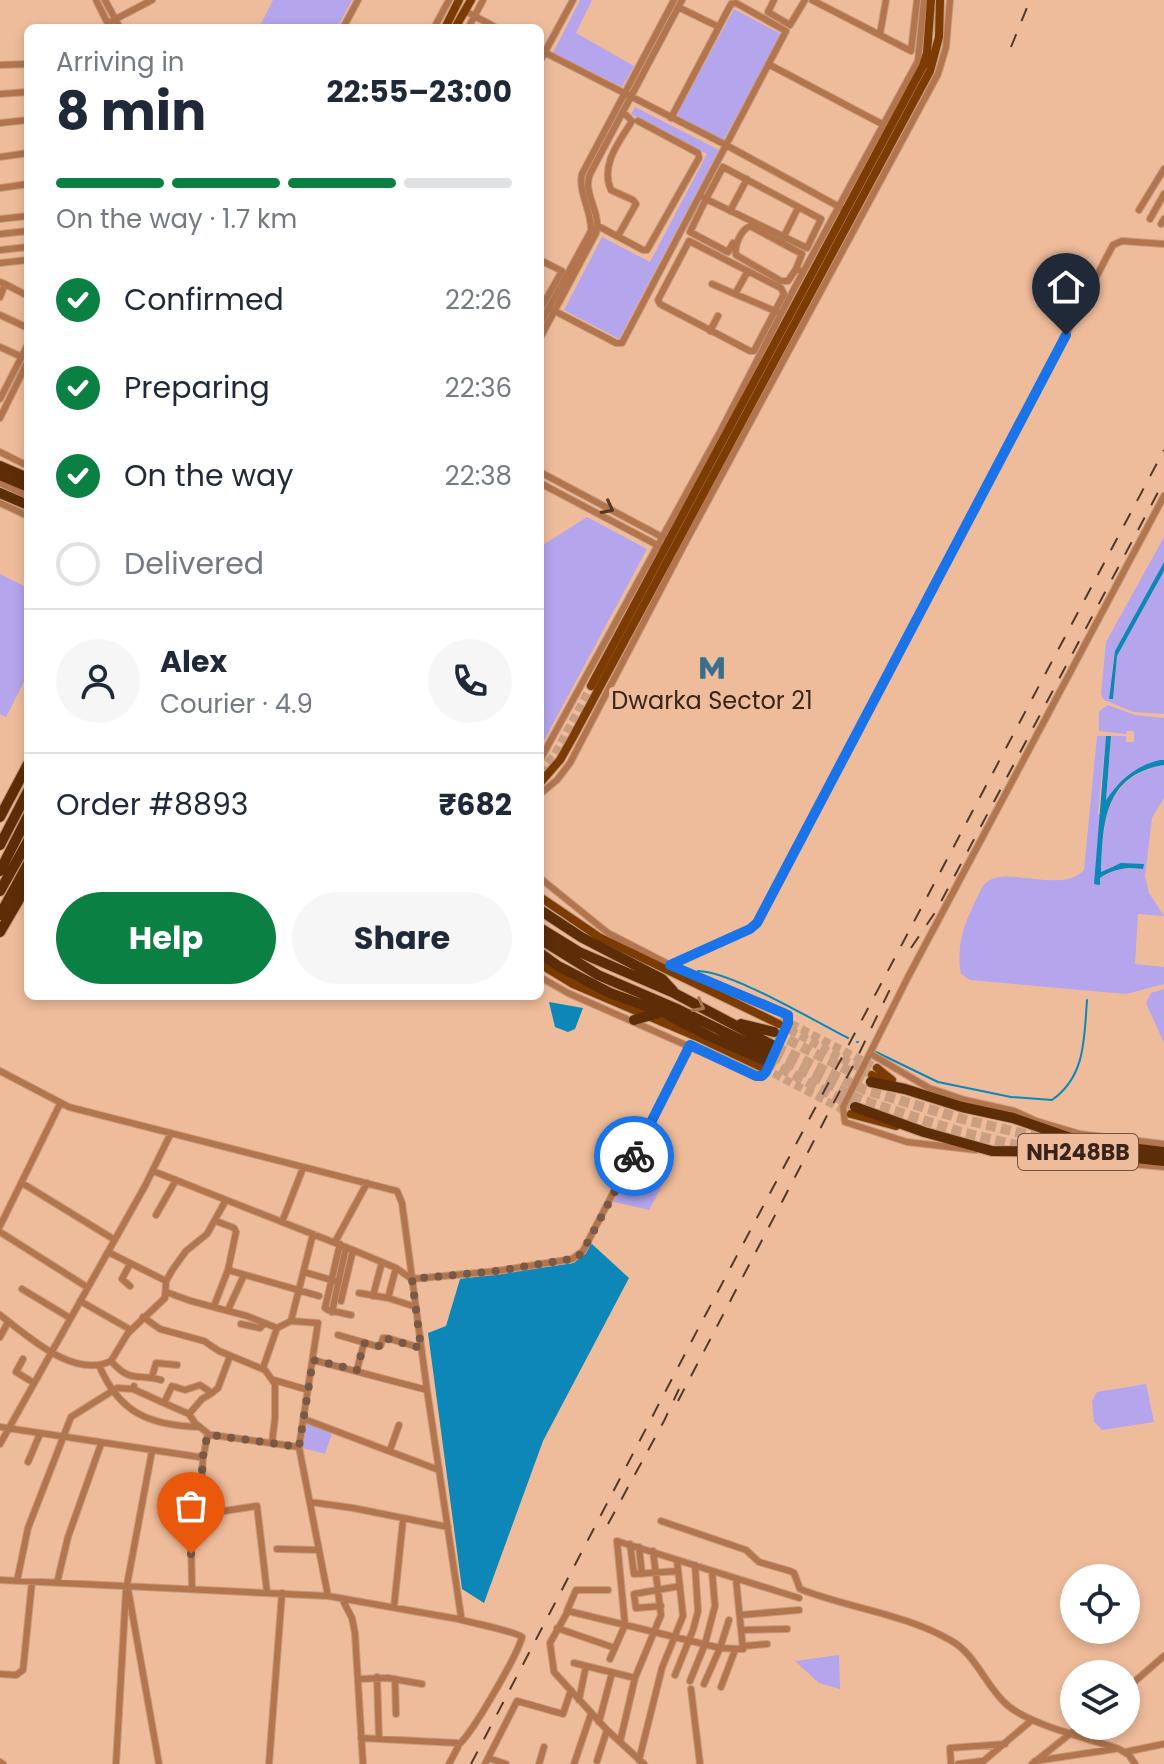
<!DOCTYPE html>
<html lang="en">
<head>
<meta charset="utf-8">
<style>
	:root { --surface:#fff; --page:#f6f6f7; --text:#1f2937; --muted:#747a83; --line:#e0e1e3; --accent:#0b8043 }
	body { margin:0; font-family:Poppins,sans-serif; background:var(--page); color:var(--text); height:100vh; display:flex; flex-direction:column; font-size:30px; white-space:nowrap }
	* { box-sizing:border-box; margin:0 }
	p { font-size:26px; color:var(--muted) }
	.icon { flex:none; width:44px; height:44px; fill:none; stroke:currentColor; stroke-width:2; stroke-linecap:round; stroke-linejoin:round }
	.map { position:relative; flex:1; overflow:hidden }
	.sheet { position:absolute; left:24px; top:24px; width:520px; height:976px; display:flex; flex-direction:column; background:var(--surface); border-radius:12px; box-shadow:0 4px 12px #0003 }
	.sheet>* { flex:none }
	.fabs { position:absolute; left:1060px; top:1564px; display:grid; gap:16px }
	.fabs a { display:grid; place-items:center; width:80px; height:80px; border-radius:50%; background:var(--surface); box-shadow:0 4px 12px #0003; font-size:40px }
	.pin { position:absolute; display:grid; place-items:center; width:68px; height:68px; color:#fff; margin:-82px -34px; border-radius:50% 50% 50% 0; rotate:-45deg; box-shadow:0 0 8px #0007 }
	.pin .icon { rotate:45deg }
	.courier { position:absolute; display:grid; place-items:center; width:80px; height:80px; margin:-40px; border:6px solid #1a73e8; border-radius:50%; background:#fff; color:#222; box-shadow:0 2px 10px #0007 }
	.headline em { font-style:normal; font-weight:700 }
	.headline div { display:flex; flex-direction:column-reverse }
	.headline { display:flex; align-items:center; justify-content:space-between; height:136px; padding:0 32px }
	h1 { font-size:52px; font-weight:700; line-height:60px }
	.bar { display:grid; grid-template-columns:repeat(4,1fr); gap:12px 8px; align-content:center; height:96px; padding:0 32px }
	.bar i { height:10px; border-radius:6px; background:var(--line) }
	.bar .selected { background:var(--accent) }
	.bar p { grid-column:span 4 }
	.line { display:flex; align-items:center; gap:20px; padding:0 32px; border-top:2px solid var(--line) }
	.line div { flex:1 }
	.round { display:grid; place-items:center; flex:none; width:84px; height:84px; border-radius:42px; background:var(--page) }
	ol { padding:0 32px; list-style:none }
	li { display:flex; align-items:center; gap:24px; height:88px }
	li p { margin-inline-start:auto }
	li .icon { padding:8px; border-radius:50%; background:var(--accent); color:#fff; stroke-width:4 }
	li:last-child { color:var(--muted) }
	li i { width:44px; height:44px; border:4px solid var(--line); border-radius:50% }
	.primary-button { display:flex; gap:16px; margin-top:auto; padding:16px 32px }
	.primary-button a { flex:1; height:92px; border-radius:48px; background:var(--accent); color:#fff; font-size:32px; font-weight:700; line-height:92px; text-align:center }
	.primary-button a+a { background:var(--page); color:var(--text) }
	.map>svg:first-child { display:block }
	.green { fill:#b4a5ec }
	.water { fill:#0c87b8 }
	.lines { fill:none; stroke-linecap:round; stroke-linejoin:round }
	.stream { stroke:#0c87b8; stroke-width:2 }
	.major-tunnel { stroke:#ca9e81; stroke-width:8; stroke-dasharray:8 4; stroke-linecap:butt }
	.highway-tunnel { stroke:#ca9e81; stroke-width:10; stroke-dasharray:10 5; stroke-linecap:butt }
	.minor-casing { stroke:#c79b7e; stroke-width:8 }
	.major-casing { stroke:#c79b7e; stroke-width:10 }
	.highway-casing { stroke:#c79b7e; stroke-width:12 }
	.minor { stroke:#b2754e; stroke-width:6 }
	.major { stroke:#7b3b02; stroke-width:8 }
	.highway { stroke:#5d2d07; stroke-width:10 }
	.rail { stroke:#523a2b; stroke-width:2; stroke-dasharray:14 14; stroke-linecap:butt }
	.oneway { stroke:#563826 }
	.oneway2 { stroke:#a67451 }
	.done { stroke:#785946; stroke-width:8; stroke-dasharray:0 14.4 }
	.route { stroke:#1a73e8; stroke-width:10 }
	.labels { text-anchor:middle; stroke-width:8; stroke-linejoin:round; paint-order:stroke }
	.shield { fill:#efbc9b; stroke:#6f523f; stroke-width:2 }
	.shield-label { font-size:22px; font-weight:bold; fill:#382418 }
	.poi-label { font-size:24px; fill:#382418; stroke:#efbc9b }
</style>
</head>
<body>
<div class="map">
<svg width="1164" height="1764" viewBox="0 0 1164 1764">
	<rect width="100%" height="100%" fill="#efbc9b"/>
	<path class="green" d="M 273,0 L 352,0 L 337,28 L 259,28 Z
		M 580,0 L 592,0 L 576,33 L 634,66 L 622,87 L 553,53 Z
		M 734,9 L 781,34 L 723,141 L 676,116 Z
		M 635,107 L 719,150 L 619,339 L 564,310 L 602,237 L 650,262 L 707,154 L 631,114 Z
		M 587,517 L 647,549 L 540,748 L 540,547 Z
		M 1164,537 L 1164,562 L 1114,655 L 1109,699 L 1113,699 L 1117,656 L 1164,571 L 1164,714 L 1134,712 L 1104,700 L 1101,694 L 1106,642 Z
		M 0,574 L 28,588 L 28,674 L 6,717 L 0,714 Z
		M 1108,705 L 1135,715 L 1164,718 L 1164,760 C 1136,766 1122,779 1106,802 L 1111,737 L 1106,736 L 1098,814 L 1101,815 L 1100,878 L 1117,869 L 1143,869 C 1126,862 1117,862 1100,873 C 1105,821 1103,778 1164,765 L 1164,798 L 1152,818 L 1145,876 L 1149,893 L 1164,916 L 1138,914 L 1135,964 L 1164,967 L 1164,984 L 1126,994 L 970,980 L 961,974 C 957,954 961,931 970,913 C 974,905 978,893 984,885 C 1002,862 1060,896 1084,870 L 1097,736 L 1126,736 L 1126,742 L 1134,742 L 1134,731 L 1127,731 L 1126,734 L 1099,731 L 1099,711 Z
		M 1164,989 L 1164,1043 L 1146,1003 L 1151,993 Z
		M 643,1139 L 671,1144 L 665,1180 L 649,1210 L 610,1201 Z
		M 1146,1384 L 1154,1422 L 1102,1430 L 1094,1422 L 1092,1401 L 1097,1392 Z
		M 304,1419 L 333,1430 L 325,1454 L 299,1447 Z
		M 839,1655 L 840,1689 L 819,1683 L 795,1661 Z"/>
	<path class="water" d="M 1164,562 L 1164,571 L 1117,656 L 1113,699 L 1109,699 L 1115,651 Z
		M 1106,736 L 1111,736 L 1106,800 C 1120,780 1135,766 1160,760 L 1164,760 L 1164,765 C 1104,775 1103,822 1101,872 L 1121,863 L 1144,864 L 1143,869 C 1127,867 1114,868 1100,878 L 1100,885 L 1094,884 Z
		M 549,1002 L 583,1008 L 575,1029 L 568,1032 L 555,1027 Z
		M 592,1244 L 629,1278 L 543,1441 L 484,1603 L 462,1589 L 428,1333 L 446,1326 L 460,1279 L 574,1263 Z"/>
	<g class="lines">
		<path class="stream" d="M 18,506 L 28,511
			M 698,971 C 733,972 814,1021 848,1038
			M 857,1042 L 858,1042
			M 876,1052 L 938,1082 L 1011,1097 L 1052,1100 C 1086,1076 1084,1038 1087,1000"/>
		<path class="major-tunnel" d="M 540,772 L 555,754 L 591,686
			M 780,1018 L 877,1068
			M 779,1024 L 872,1075
			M 763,1068 L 851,1114"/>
		<path class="highway-tunnel" d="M 775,1033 L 871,1082
			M 776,1047 L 865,1090 L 966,1120 L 1050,1140 L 1073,1141
			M 772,1055 L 861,1100 L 961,1132 L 1032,1149
			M 767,1061 L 855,1107"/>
		<g class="minor-casing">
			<path id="minor" d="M 96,0 L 110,28
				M 105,0 L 120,28
				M 774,0 L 768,12 L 790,25 L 805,0
				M 812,0 L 911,51 L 917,0
				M 678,7 L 719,27
				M 465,11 L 497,28
				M 108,23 L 152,0
				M 343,28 L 358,0
				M 434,28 L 449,0
				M 468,28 L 483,0
				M 880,34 L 886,0
				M 540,50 L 726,145 L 845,210
				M 540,61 L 573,0
				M 0,65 L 28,64
				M 770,65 L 882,124
				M 0,94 L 28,92
				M 0,123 L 28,120
				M 0,157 L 28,153
				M 723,167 L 821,219 L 807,248 L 706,199 Z
				M 0,188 L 28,184
				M 704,198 L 706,199 L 690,232 L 728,252 L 733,243
				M 1139,210 L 1164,169
				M 730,211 L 747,179
				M 0,219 L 28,216
				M 1150,219 L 1164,194
				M 1161,224 L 1164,219
				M 598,226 L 643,250 L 647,250 L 699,158 L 698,153 L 638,121
				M 0,234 L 28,231
				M 618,236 L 636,204 L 633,200 L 611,190 C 600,165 619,142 632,121 L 623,112
				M 783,238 L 798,208
				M 0,250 L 28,247
				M 540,260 L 562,271 L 540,310
				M 0,263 L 28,260
				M 796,269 L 802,254 L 750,226 C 741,230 734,245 736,255 L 781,281 L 788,281 L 796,269 L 803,272
				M 748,271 L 735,294 L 775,311 L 754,351 L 750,351 L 660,304 L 658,300 L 689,241 L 691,242 L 781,288 L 784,294 L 775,311 L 781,313
				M 0,282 L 5,284 L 0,297
				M 5,284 L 28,296
				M 712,284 L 735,294
				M 549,308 L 616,343 L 622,343 L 786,31 L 736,3 L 731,4 L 671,118
				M 0,315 L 28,328
				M 540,324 L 591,231 C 592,211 578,193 582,174 L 674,0
				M 710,331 L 718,316
				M 540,338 L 596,233 C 602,213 582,193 590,174 L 682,0
				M 0,347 L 22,357
				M 0,399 L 28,344
				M 0,418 L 28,361
				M 0,452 L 28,466
				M 540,472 L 664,538
				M 0,483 L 28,496
				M 540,483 L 661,547
				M 0,503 L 28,516
				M 540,760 L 720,432 L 794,289 L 918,61 L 924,0
				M 540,794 L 557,780 L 570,763 L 684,545 L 938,74 L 946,47 L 950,0
				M 540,878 L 608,933 L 670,965 L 784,1012 L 788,1015 L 788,1023 L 777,1048
				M 670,965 L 750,929 L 757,923 L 1113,245 L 1122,241 L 1164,244
				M 540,977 L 568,993 L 756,1076 L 766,1072 L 772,1058
				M 871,1054 L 929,1088 L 965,1100 L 1014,1111 L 1036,1121 L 1080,1134 L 1164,1144
				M 0,1071 L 69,1107 L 397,1191 L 402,1203 L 427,1390 L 461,1616 L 458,1619 L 328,1596 L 0,1580
				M 976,1150 L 907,1142 L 845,1122 L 843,1107 L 908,977 L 1164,496
				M 1047,1156 L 1164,1167
				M 153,1171 L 353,1250 L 396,1268 L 412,1279 L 497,1271 L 572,1259 L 583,1251 L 690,1045
				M 22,1183 L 115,1240
				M 156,1215 L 176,1180
				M 282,1222 L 303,1168
				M 0,1226 L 60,1104
				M 0,1232 L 87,1287
				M 335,1242 L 367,1183
				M 340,1244 L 325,1308 L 328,1310 L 351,1315
				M 108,1252 L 166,1281
				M 228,1270 L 319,1296
				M 304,1272 L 335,1281
				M 130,1286 L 122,1279 L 130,1264
				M 22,1289 L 70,1318
				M 166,1292 L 191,1301 L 247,1316 L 277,1328
				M 359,1293 L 388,1298 L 416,1307
				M 373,1296 L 382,1262
				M 388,1298 L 396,1268
				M 80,1301 L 131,1330
				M 341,1301 L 353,1250
				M 214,1306 L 228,1270 L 236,1232 L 234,1228 L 216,1221
				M 228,1310 L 244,1275
				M 332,1312 L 346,1247
				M 0,1315 C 28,1336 73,1379 111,1361 L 128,1333 L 165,1298 L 166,1281 L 173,1269 L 186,1251 L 207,1234 L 226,1200
				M 143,1317 L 160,1329 L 204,1341 L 219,1351 L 265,1370 L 275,1384 L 275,1418 L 272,1443
				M 291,1321 L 313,1234
				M 241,1324 L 260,1328 L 264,1324
				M 338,1335 L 376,1346 L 381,1345 L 383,1338 L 387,1338 L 421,1348
				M 0,1337 L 8,1322
				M 23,1359 L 16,1372 L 34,1383
				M 313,1360 L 427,1390
				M 111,1361 C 131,1384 137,1373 161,1380
				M 99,1365 C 119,1413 149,1425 198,1427
				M 263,1368 L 277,1328 L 291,1321 L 318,1323 L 299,1447 L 328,1596
				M 357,1370 L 364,1343
				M 152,1377 L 156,1363 L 177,1365
				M 274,1380 L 308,1390
				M 134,1386 L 133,1389 L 164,1403
				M 189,1414 L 202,1399 L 212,1393
				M 304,1419 L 439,1470
				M 0,1427 L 199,1457 L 204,1454 L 207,1437 L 212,1435 L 299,1447
				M 210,1435 L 195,1423 L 189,1414 L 164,1403 L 172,1386 L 185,1390 L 200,1385 L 212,1393 L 218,1388 L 230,1356
				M 0,1444 L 145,1186 L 171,1133
				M 390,1450 L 399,1425
				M 28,1462 L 40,1434
				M 310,1502 L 353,1508 L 448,1527
				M 198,1515 L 257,1506 L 267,1592
				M 661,1521 L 746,1550 L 759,1562 L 790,1571 L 794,1573 L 800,1589 C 848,1608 905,1614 950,1640 C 975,1653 985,1685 1006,1704 C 1029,1725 1088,1738 1119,1749 L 1129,1755 L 1135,1764
				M 630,1544 L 634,1574 L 678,1571
				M 639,1547 L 642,1574
				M 277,1549 L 319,1550
				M 17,1581 L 28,1528 L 71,1417 L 117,1388 L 133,1389
				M 57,1583 L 68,1537 L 101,1444
				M 128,1589 L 159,1764
				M 192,1589 L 191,1537 L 193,1523 L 200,1510 L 203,1456
				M 342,1599 L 352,1618 L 355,1633 L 363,1764
				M 661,1606 L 636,1608 L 634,1594 L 680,1586
				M 394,1607 L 403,1520
				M 567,1611 L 576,1590 L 608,1590
				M 740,1615 L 799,1610
				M 557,1628 L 615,1648
				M 742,1630 L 787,1629
				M 744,1646 L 767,1644
				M 610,1659 L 625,1625 L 617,1541 L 799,1598
				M 574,1663 L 635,1678
				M 0,1674 L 16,1675 L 23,1670 L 32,1582
				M 675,1675 L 693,1630 L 698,1611 L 695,1565
				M 377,1677 L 379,1739
				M 358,1679 L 388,1678 L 422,1684
				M 395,1679 L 396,1714
				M 690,1681 L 705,1644 L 715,1606 L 712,1571
				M 704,1684 L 720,1648 L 729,1620
				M 721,1687 L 735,1650
				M 691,1689 L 700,1764
				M 1126,1689 L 1164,1656
				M 579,1700 L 586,1666
				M 599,1722 L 612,1673
				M 361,1738 L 457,1743 L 458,1747 L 449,1764
				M 620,1742 L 635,1678 L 661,1615 L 653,1551
				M 458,1745 C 471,1736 518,1654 522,1637 C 515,1631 472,1623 458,1619
				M 1125,1752 L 1164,1744
				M 488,1758 L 506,1764
				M 639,1760 L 662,1668 L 683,1616 L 677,1560
				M 597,1761 L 607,1730
				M 1035,1761 L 1115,1749
				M 0,1762 L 3,1764
				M 116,1764 L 126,1590 L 152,1451
				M 269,1764 L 282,1593
				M 485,1764 L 517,1701 L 563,1714 L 571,1690
				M 539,1764 L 544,1747
				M 574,1764 L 591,1714
				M 644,1764 L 607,1730 L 554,1672 L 550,1643 L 568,1611 L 720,1648 L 743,1649 L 736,1579
				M 951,1764 L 950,1748 L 1005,1744
				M 958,1764 L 982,1761
				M 980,1764 L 1032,1720
				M 1032,1764 L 1080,1726"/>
		</g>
		<g class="major-casing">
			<path id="major" d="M 445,28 L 459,0
				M 455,28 L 471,0
				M 591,686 L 923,66 L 927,53 L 931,0
				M 540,783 L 560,760 L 573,737 L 930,71 L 939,37 L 940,0
				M 540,897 L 599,937 L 779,1024
				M 540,964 L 573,984 L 695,1036 L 763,1068
				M 877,1068 L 892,1080
				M 872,1075 L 889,1083
				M 851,1114 L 896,1126"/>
		</g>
		<g class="highway-casing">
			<path id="highway" d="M 0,466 L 28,478
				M 0,475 L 28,487
				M 0,493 L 28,505
				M 0,817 L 28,764
				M 0,845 L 28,791
				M 0,871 L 28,816
				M 0,891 L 28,841
				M 540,910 L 581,937 L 662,979 L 673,991
				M 0,915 L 28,864
				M 540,928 L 579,952 L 674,993 L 776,1047
				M 0,932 L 28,884
				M 540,939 L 598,975 L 675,1008 L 772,1055
				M 540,953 L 558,966 L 610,993 L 662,1012 L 711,1037 L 767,1061
				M 634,1020 L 662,1012
				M 741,1024 L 774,1032
				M 871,1082 L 905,1089 L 962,1107 L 1013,1118 L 1082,1142 L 1164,1152
				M 855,1107 L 924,1132 L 992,1151 L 1078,1152 L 1164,1161"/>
		</g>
		<use href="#minor" class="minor"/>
		<use href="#major" class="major"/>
		<use href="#highway" class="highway"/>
		<path class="rail" d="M 1011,47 L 1030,0
			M 911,948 L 936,911 L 1164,481
			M 678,1401 L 855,1062 L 892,985
			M 608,1524 L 664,1421 L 679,1389
			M 471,1764 L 698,1329 L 1164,450"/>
	</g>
	<defs><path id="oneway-chevron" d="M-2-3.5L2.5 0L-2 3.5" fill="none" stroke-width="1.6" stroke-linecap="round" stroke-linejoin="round" transform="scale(2)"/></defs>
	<use class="oneway" href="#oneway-chevron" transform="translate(608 508) rotate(28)"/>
	<use class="oneway2" href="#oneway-chevron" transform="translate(699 1006) rotate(28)"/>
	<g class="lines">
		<path class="done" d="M 191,1554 L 193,1523 L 200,1510 L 203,1456 L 207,1437 L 212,1435 L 299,1447 L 313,1360 L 357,1370 L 364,1343 L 379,1346 L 384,1338 L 421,1348 L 412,1279 L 497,1271 L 577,1258 L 583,1251 L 634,1156"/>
		<path class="route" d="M 634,1156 L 690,1045 L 756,1076 L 762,1076 L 766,1072 L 788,1023 L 788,1015 L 670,965 L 750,929 L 757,923 L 1066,335"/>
	</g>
	<defs>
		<g id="metro-bare" transform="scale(2.16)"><path d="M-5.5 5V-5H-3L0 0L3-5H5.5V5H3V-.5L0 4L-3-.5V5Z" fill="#3a6f8b" stroke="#efbc9b" stroke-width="2.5" paint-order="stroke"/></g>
	</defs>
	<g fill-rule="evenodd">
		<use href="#metro-bare" x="712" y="668"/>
	</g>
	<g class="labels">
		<rect class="shield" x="1018" y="1134" width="120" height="36" rx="6"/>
		<g class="shield-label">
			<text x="1078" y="1160">NH248BB</text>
		</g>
		<g class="poi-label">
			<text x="712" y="709">Dwarka Sector 21</text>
		</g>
	</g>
</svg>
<div class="fabs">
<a><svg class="icon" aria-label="locate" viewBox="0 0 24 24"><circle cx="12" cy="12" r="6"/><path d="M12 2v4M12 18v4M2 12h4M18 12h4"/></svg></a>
<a><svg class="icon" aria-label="layers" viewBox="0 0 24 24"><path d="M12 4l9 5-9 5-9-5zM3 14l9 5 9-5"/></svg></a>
</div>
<div class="pin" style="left:191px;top:1554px;background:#ea580c"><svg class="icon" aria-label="bag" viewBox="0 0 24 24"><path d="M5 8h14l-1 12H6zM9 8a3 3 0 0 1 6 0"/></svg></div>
<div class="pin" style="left:1066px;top:335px;background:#1f2937"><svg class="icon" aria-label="home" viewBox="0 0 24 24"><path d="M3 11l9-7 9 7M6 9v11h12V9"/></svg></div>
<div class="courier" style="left:634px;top:1156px"><svg class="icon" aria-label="bike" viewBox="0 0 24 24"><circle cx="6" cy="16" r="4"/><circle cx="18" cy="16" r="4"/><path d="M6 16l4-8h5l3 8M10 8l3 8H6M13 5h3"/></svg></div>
<section class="sheet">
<div class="headline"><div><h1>8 min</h1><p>Arriving in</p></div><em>22:55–23:00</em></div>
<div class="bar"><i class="selected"></i><i class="selected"></i><i class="selected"></i><i></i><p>On the way · 1.7 km</p></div>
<ol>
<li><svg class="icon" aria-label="check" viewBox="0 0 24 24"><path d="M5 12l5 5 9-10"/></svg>Confirmed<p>22:26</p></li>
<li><svg class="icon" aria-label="check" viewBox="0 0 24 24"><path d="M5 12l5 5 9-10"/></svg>Preparing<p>22:36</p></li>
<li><svg class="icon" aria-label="check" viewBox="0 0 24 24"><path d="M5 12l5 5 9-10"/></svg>On the way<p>22:38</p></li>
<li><i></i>Delivered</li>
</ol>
<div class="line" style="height:144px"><a class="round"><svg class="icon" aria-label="person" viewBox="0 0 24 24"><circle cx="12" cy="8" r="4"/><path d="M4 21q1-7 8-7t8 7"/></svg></a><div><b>Alex</b><p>Courier · 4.9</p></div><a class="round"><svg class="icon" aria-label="phone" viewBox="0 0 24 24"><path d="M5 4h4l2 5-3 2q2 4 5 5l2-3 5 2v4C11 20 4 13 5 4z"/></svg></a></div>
<div class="line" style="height:104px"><div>Order #8893</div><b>₹682</b></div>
<div class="primary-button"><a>Help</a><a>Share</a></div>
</section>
</div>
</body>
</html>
